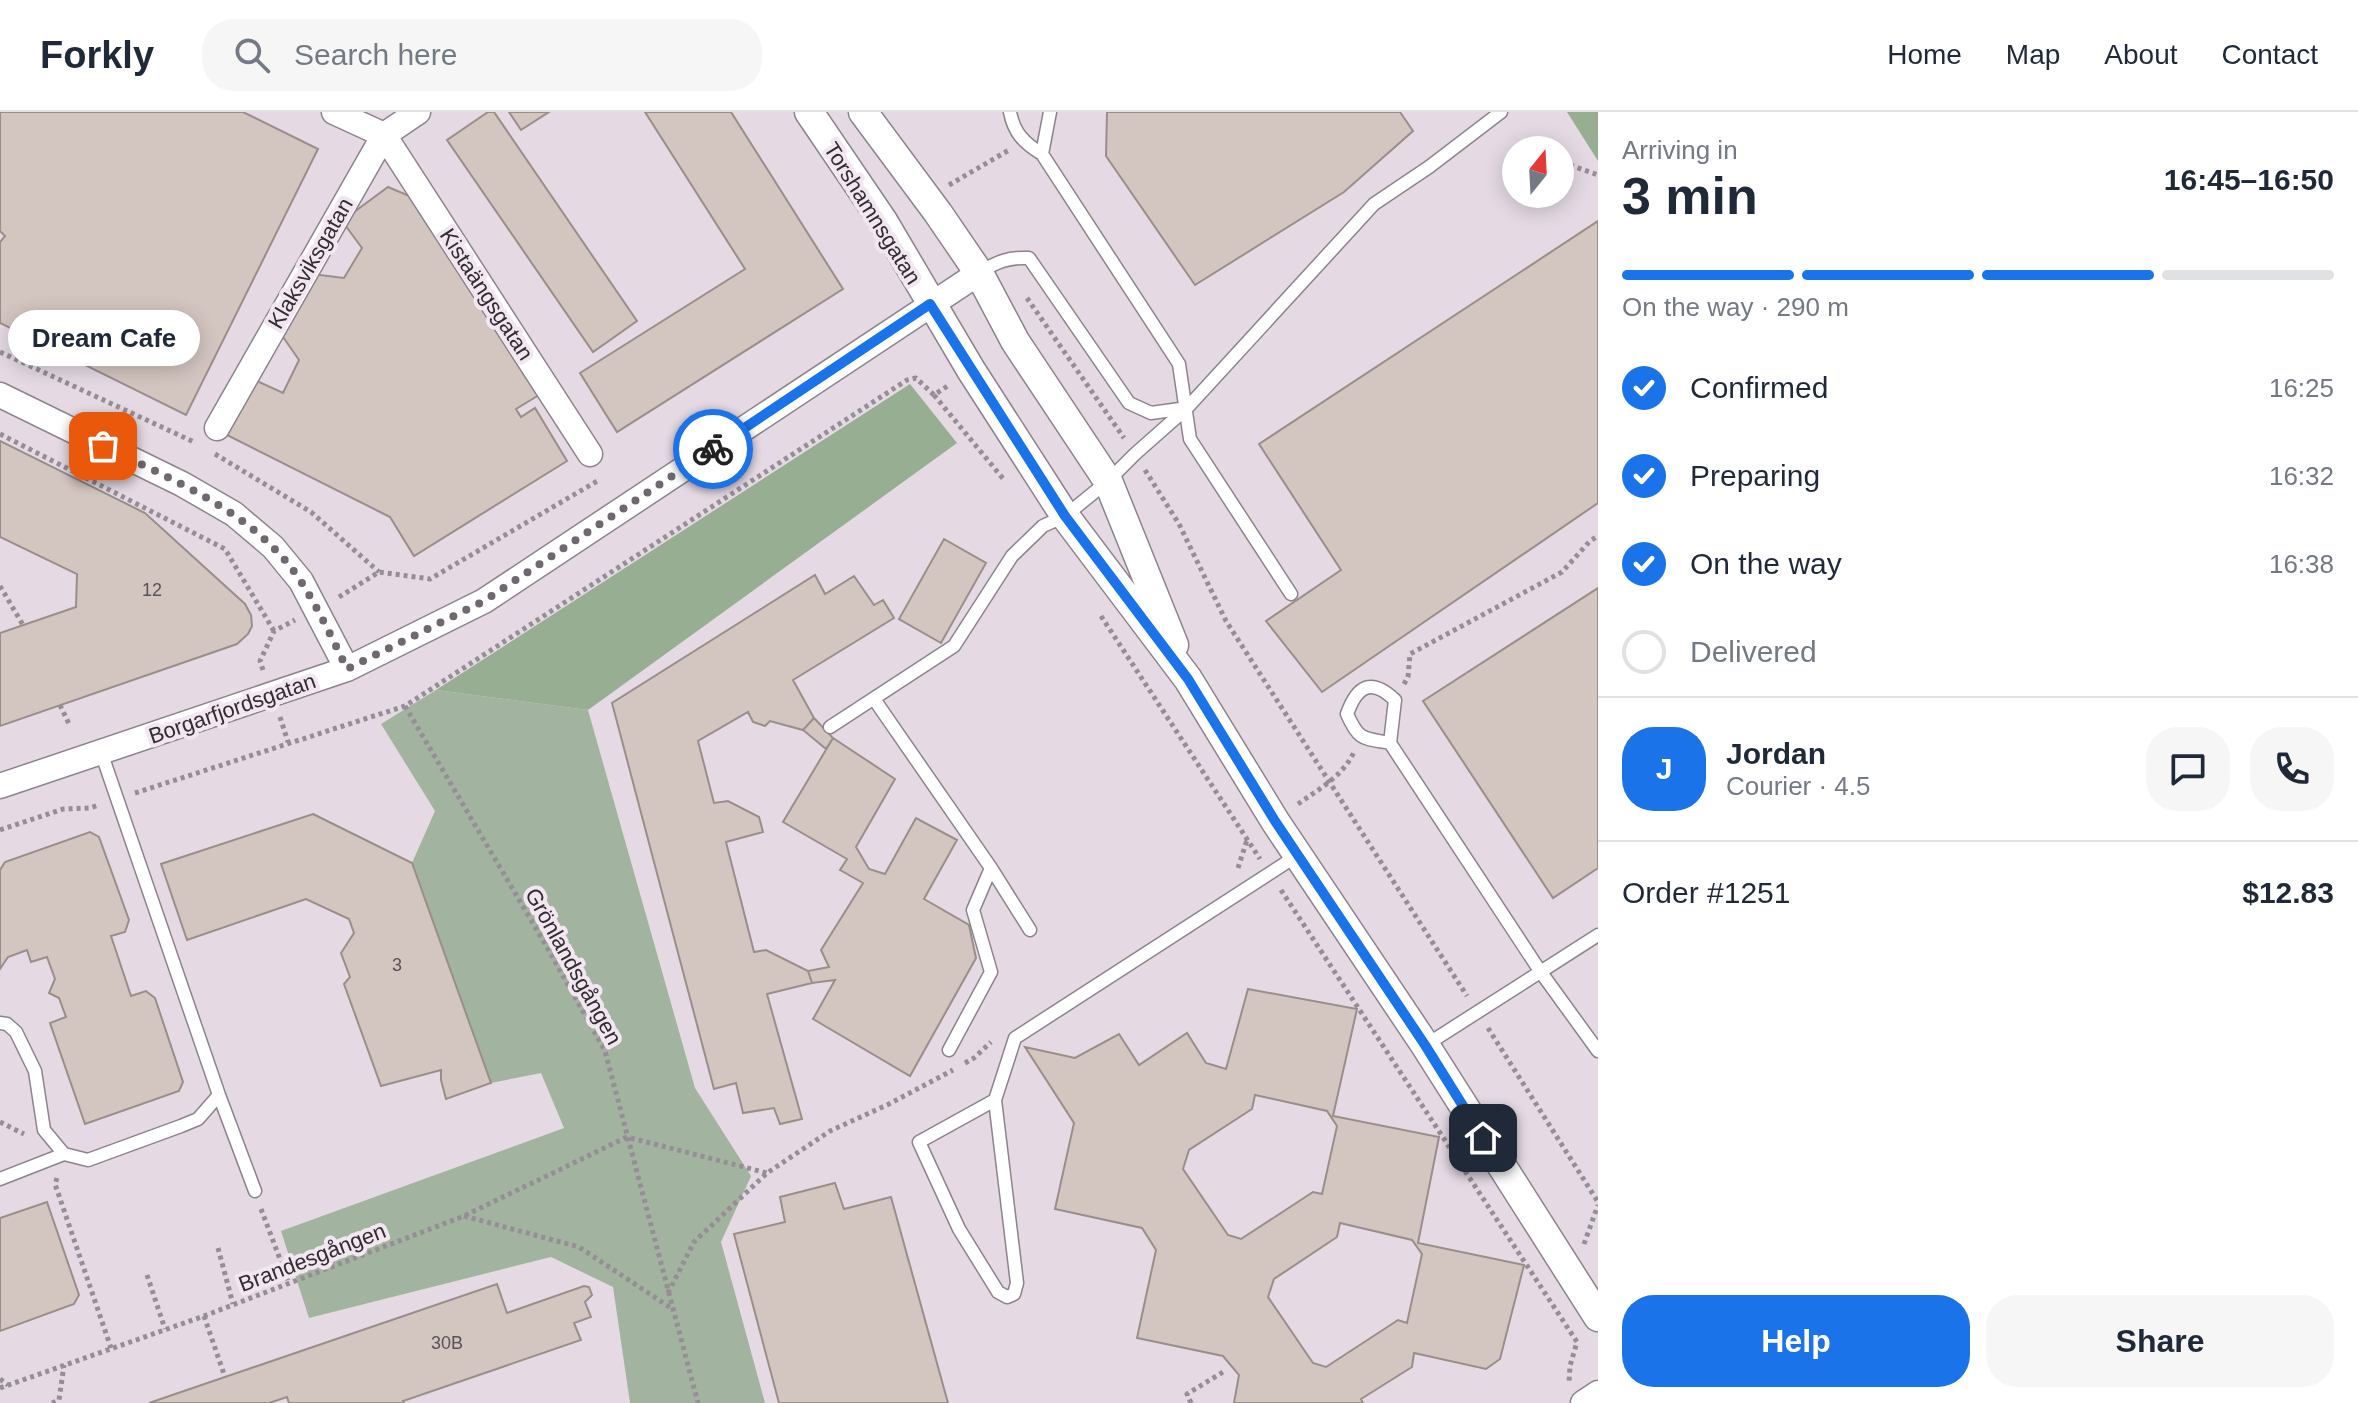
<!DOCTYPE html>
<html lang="en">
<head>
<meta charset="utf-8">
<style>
	:root { --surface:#fff; --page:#f6f6f7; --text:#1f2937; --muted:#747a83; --line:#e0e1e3; --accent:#1a73e8 }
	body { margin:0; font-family:Arial,sans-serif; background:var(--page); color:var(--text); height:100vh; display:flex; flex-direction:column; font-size:30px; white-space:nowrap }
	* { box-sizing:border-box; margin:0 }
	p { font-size:26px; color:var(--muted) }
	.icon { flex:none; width:44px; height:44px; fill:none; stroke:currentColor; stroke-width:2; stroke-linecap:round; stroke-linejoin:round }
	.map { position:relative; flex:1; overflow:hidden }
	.panel { display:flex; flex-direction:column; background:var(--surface); width:760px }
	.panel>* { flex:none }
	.needle { width:52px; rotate:18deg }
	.controls { position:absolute; left:1502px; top:24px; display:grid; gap:16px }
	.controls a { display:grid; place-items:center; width:72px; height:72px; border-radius:50%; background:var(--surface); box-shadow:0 4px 20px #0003; font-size:40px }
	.pin { position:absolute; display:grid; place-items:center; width:68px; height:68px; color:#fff; margin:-34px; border-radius:16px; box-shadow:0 4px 12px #0006 }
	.courier { position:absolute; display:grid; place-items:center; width:80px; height:80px; margin:-40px; border:6px solid #1a73e8; border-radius:50%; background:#fff; color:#222; box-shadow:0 2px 10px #0007 }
	.bubble { position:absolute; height:56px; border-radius:28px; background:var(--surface); box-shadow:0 4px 20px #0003; font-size:26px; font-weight:700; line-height:56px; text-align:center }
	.head em { font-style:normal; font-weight:700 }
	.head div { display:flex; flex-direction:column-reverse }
	.head { display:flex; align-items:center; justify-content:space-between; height:136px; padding:0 24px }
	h1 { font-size:52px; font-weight:700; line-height:60px }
	.bar { display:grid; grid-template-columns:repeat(4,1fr); gap:12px 8px; align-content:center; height:96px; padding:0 24px }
	.bar i { height:10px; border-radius:6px; background:var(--line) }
	.bar .active { background:var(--accent) }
	.bar p { grid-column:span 4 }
	.line { display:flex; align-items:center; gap:20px; padding:0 24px; border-top:2px solid var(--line) }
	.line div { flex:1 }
	.round { display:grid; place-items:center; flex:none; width:84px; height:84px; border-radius:32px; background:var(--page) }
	ol { padding:0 24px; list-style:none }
	li { display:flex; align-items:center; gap:24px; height:88px }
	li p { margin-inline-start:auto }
	li .icon { padding:8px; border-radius:50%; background:var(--accent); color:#fff; stroke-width:4 }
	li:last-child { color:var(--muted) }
	li i { width:44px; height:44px; border:4px solid var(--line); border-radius:50% }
	.cta { display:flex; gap:16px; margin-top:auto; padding:16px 24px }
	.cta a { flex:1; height:92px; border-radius:32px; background:var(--accent); color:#fff; font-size:32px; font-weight:700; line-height:92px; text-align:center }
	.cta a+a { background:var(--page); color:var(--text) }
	header { display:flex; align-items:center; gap:48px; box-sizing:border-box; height:112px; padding:0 40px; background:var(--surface); border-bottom:2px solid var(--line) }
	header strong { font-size:38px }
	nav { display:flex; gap:44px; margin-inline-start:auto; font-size:28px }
	.search { width:560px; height:72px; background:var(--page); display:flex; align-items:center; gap:20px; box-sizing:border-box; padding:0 28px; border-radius:32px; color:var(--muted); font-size:30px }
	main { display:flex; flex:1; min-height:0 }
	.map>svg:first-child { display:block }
	.green { fill:#a2b49f }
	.forest { fill:#97ae93 }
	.building { fill:#d3c5c0; stroke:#9a8e89; stroke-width:2; fill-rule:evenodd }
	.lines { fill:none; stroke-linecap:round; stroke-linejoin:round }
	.service-casing { stroke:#8d838c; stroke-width:15 }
	.minor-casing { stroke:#8d838c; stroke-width:27 }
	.tertiary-casing { stroke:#8d838c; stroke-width:31 }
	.path { stroke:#968e96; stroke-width:5; stroke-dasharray:4 4; stroke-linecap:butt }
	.service { stroke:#fff; stroke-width:12 }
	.minor { stroke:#fff; stroke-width:24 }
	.tertiary { stroke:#fff; stroke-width:28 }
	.done { stroke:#6f696f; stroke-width:8; stroke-dasharray:0 14.4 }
	.route { stroke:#1a73e8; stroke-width:10 }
	.labels { text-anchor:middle; stroke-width:8; stroke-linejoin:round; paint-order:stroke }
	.number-label { font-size:18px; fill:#595254 }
	.street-label { font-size:22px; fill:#302c30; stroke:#f2e7f1 }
</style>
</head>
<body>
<header>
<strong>Forkly</strong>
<div class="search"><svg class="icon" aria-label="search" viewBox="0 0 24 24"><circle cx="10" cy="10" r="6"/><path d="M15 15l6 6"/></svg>Search here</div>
<nav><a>Home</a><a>Map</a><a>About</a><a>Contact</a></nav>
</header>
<main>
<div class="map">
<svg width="1598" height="1291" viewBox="0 0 1598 1291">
	<rect width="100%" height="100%" fill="#e5dae4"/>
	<path class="green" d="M 436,578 L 588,598 L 695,976 L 751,1064 L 721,1130 L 765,1291 L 630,1291 L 613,1175 L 551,1145 L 309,1206 L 281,1119 L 564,1016 L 541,961 L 491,971 L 412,751 L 435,699 L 381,612 Z"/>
	<path class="forest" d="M 1567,0 L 1598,0 L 1598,49 Z
		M 910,272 L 957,331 L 588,598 L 436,578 Z"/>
	<path class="building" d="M 0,0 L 243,0 L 318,37 L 186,303 L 0,211 L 0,130 L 5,124 L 0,119 Z
		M 488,0 L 494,0 L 637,209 L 593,240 L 447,28 Z
		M 509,0 L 549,0 L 521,18 Z
		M 645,0 L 731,0 L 843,177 L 617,320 L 580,261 L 745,157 Z
		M 1107,0 L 1400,0 L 1413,19 L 1344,80 L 1195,173 L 1106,44 Z
		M 388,75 L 419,88 L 539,283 L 516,297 L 521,305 L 535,296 L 567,349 L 414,444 L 390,405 L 227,323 L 255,268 L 283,281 L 299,248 L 281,222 L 312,162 L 344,166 L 362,136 L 342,109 Z
		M 1598,109 L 1598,391 L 1322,580 L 1266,509 L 1341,458 L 1259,332 Z
		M 0,329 L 145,401 L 245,492 L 251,503 L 252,514 L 248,522 L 237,532 L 0,614 L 0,521 L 76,495 L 77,462 L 0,425 Z
		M 944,427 L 986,451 L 941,531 L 899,507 Z
		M 815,463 L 825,482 L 854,464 L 874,493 L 883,488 L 894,506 L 793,568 L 814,606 L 803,618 L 770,609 L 765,614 L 753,610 L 748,600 L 698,629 L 714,691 L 728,689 L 759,705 L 763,720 L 726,730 L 754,840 L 766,838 L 808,859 L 812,871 L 767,882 L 802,1007 L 780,1012 L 774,996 L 743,1001 L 736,971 L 714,977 L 612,591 Z
		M 1598,476 L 1598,756 L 1553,786 L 1423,589 Z
		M 814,606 L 833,626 L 826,637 L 803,618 Z
		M 833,626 L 895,667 L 856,735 L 869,757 L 885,762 L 916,706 L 957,728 L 924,787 L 969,813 L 976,846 L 910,964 L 813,907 L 835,868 L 812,871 L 808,859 L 829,855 L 821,838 L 863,771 L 840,758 L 847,747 L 783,710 Z
		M 313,702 L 412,751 L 491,971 L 446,987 L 441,968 L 441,958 L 381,974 L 344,872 L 350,865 L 341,841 L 354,821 L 349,807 L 306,787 L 187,828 L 161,752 Z
		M 90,720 L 99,725 L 129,808 L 125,820 L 111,824 L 131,884 L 146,879 L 155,886 L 183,970 L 179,979 L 85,1012 L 50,911 L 66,905 L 59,886 L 49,881 L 55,867 L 47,845 L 31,850 L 27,838 L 8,845 L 0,857 L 0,758 L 5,750 Z
		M 1248,877 L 1357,897 L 1333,1004 L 1439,1025 L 1418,1131 L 1524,1153 L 1500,1247 L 1486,1257 L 1414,1241 L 1412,1255 L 1361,1287 L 1363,1291 L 1234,1291 L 1239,1263 L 1223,1244 L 1137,1226 L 1156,1138 L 1142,1116 L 1055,1097 L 1074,1011 L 1025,935 L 1075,946 L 1119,922 L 1139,953 L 1187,921 L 1206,951 L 1226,957 ZM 1255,983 L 1327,999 L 1337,1014 L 1322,1082 L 1313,1080 L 1241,1127 L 1228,1123 L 1183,1057 L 1189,1038 L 1252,997 ZM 1340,1111 L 1412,1128 L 1422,1142 L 1407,1211 L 1398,1208 L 1326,1255 L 1313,1251 L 1268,1185 L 1274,1167 L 1337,1125 Z
		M 835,1071 L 844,1097 L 891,1085 L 948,1291 L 779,1291 L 734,1122 L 785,1110 L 780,1085 Z
		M 47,1090 L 79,1183 L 74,1192 L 0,1219 L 0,1106 Z
		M 497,1172 L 507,1201 L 584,1174 L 589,1175 L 592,1183 L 585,1190 L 591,1205 L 574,1211 L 581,1228 L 403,1289 L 404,1291 L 289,1291 L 287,1285 L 269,1291 L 149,1291 Z"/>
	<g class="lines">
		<g class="service-casing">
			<path id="service" d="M 1010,0 C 1014,21 1024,31 1042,42
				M 1050,0 L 1042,42 L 1179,252 L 1190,327 L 1291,482
				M 980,160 C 997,150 1008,145 1029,146 L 1129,291 L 1151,301 L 1187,296
				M 874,587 L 991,756 L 1030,818
				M 830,615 L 954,534 L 1012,444 L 1043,414 L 1065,404 L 1108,369 L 1135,342 L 1187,296 L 1374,92 L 1429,55 L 1501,0
				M 1390,631 C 1363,626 1359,629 1347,602 C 1357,574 1371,565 1395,588 L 1390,631 L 1540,859 L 1598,939
				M 101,640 L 219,983 L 255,1079
				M 0,911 L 7,912 L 16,920 L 35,959 L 44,1018 L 64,1042 L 88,1048 L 181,1014 L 198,1007 L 219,983
				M 1426,933 L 1598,823
				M 949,938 L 991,860 L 973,798 L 991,756
				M 995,988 L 1017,1171 L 1014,1182 L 1007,1185 L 998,1180 L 959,1117 L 919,1030 L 995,988 L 1015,926 L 1298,743
				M 0,1067 L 64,1042"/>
		</g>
		<g class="minor-casing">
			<path id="minor" d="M 334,0 L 384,23
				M 384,23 L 590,342
				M 0,283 L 182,372 L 234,402 L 273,435 L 301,469 L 347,557
				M 217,316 L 384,23 L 418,0
				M 0,674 L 347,557 L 484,489 L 979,161
				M 1583,1291 L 1598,1281"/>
		</g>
		<g class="tertiary-casing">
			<path id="tertiary" d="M 809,0 L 883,109 L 971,258 L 1065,404 L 1188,567 L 1275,709 L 1425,933 L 1598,1205
				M 863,0 L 938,101 L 979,161 L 1015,229 L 1108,369 L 1174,533"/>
		</g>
		<path class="path" d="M 1570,53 L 1598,63
			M 949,73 L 1009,38
			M 1027,186 L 1124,326
			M 0,240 L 194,330
			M 934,283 L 1005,369
			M 0,322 L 225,437 L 274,519
			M 215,342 L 311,400 L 379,460
			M 1145,358 L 1179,412 L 1226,509 L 1467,884
			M 0,474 L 23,513
			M 339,485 L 379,460 L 430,467 L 599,368
			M 1101,504 L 1260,747
			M 263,558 L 260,549 L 274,519 L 295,508
			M 1404,572 L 1408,565 L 1410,542 L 1562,460 L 1590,429 L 1598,424
			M 60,593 L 70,614
			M 405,594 L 548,837 L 605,939 L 698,1291
			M 280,605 L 288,630
			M 135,681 L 405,594 L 907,268 L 916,266 L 934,283 L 949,273
			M 1298,692 C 1319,677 1343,664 1354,640
			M 0,718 L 63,697 L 90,696 L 99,693
			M 1238,756 L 1247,728
			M 1281,778 L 1577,1230 L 1570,1254 L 1569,1271
			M 1488,916 L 1598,1090
			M 965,951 L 974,946 L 991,930
			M 0,1010 L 24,1022
			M 57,1066 L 55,1072 L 111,1236
			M 261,1097 L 289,1171
			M 464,1104 L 579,1135 L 674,1198
			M 1584,1132 L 1598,1093
			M 218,1136 L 233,1192
			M 147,1163 L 165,1217
			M 668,1181 L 694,1130 L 767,1061 L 830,1019 L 889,992 L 953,958
			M 204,1204 L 225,1265
			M 0,1267 L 8,1273
			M 0,1276 L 204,1204 L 464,1104 L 627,1025 L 767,1061
			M 52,1291 L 59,1288 L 64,1253
			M 1191,1291 L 1187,1282 L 1223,1260"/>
		<use href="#service" class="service"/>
		<use href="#minor" class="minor"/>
		<use href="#tertiary" class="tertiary"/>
	</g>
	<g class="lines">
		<path class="done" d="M 103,334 C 175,369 257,401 302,471 C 319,498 333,528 347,557 L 484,489 L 713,337"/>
		<path class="route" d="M 713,337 L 930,192 L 1065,404 L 1188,567 L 1275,709 L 1425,933 L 1483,1026"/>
	</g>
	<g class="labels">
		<g class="number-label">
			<text x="152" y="484">12</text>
			<text x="397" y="859">3</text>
			<text x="447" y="1237">30B</text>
		</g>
		<g class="street-label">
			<text transform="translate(873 101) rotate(58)" y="8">Torshamnsgatan</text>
			<text transform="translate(310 151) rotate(-60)" y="8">Klaksviksgatan</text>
			<text transform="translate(487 182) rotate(57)" y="8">Kistaängsgatan</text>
			<text transform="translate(232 596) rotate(-19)" y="8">Borgarfjordsgatan</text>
			<text transform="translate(574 854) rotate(61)" y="8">Grönlandsgången</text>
			<text transform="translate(312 1145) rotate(-21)" y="8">Brandesgången</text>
		</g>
	</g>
</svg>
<div class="controls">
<a><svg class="needle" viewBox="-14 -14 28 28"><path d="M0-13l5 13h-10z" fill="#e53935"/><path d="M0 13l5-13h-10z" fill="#747a83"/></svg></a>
</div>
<div class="pin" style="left:103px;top:334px;background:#ea580c"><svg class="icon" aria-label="bag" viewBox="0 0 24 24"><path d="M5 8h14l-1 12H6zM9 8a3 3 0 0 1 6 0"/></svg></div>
<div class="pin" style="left:1483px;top:1026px;background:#1f2937"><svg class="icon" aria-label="home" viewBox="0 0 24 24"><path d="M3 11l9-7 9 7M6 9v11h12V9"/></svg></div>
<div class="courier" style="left:713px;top:337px"><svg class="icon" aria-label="bike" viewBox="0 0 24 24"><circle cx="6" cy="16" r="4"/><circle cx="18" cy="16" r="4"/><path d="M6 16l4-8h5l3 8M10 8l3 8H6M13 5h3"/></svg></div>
<div class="bubble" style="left:8px;top:198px;width:192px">Dream Cafe</div>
</div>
<section class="panel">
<div class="head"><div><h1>3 min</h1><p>Arriving in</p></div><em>16:45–16:50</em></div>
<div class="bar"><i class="active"></i><i class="active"></i><i class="active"></i><i></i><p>On the way · 290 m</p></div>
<ol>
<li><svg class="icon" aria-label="check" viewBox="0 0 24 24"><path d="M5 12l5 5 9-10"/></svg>Confirmed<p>16:25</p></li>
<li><svg class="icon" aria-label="check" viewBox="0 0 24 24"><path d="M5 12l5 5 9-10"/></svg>Preparing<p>16:32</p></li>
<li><svg class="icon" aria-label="check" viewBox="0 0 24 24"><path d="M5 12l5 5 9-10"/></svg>On the way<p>16:38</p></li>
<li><i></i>Delivered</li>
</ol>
<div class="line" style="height:144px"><b class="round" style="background:var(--accent);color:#fff">J</b><div><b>Jordan</b><p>Courier · 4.5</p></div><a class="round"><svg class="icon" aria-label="chat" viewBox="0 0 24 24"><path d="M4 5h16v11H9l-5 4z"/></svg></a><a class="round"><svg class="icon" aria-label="phone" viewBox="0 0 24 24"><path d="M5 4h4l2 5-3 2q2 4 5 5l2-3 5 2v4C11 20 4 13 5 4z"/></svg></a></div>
<div class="line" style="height:104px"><div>Order #1251</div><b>$12.83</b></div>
<div class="cta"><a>Help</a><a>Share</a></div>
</section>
</main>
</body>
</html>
